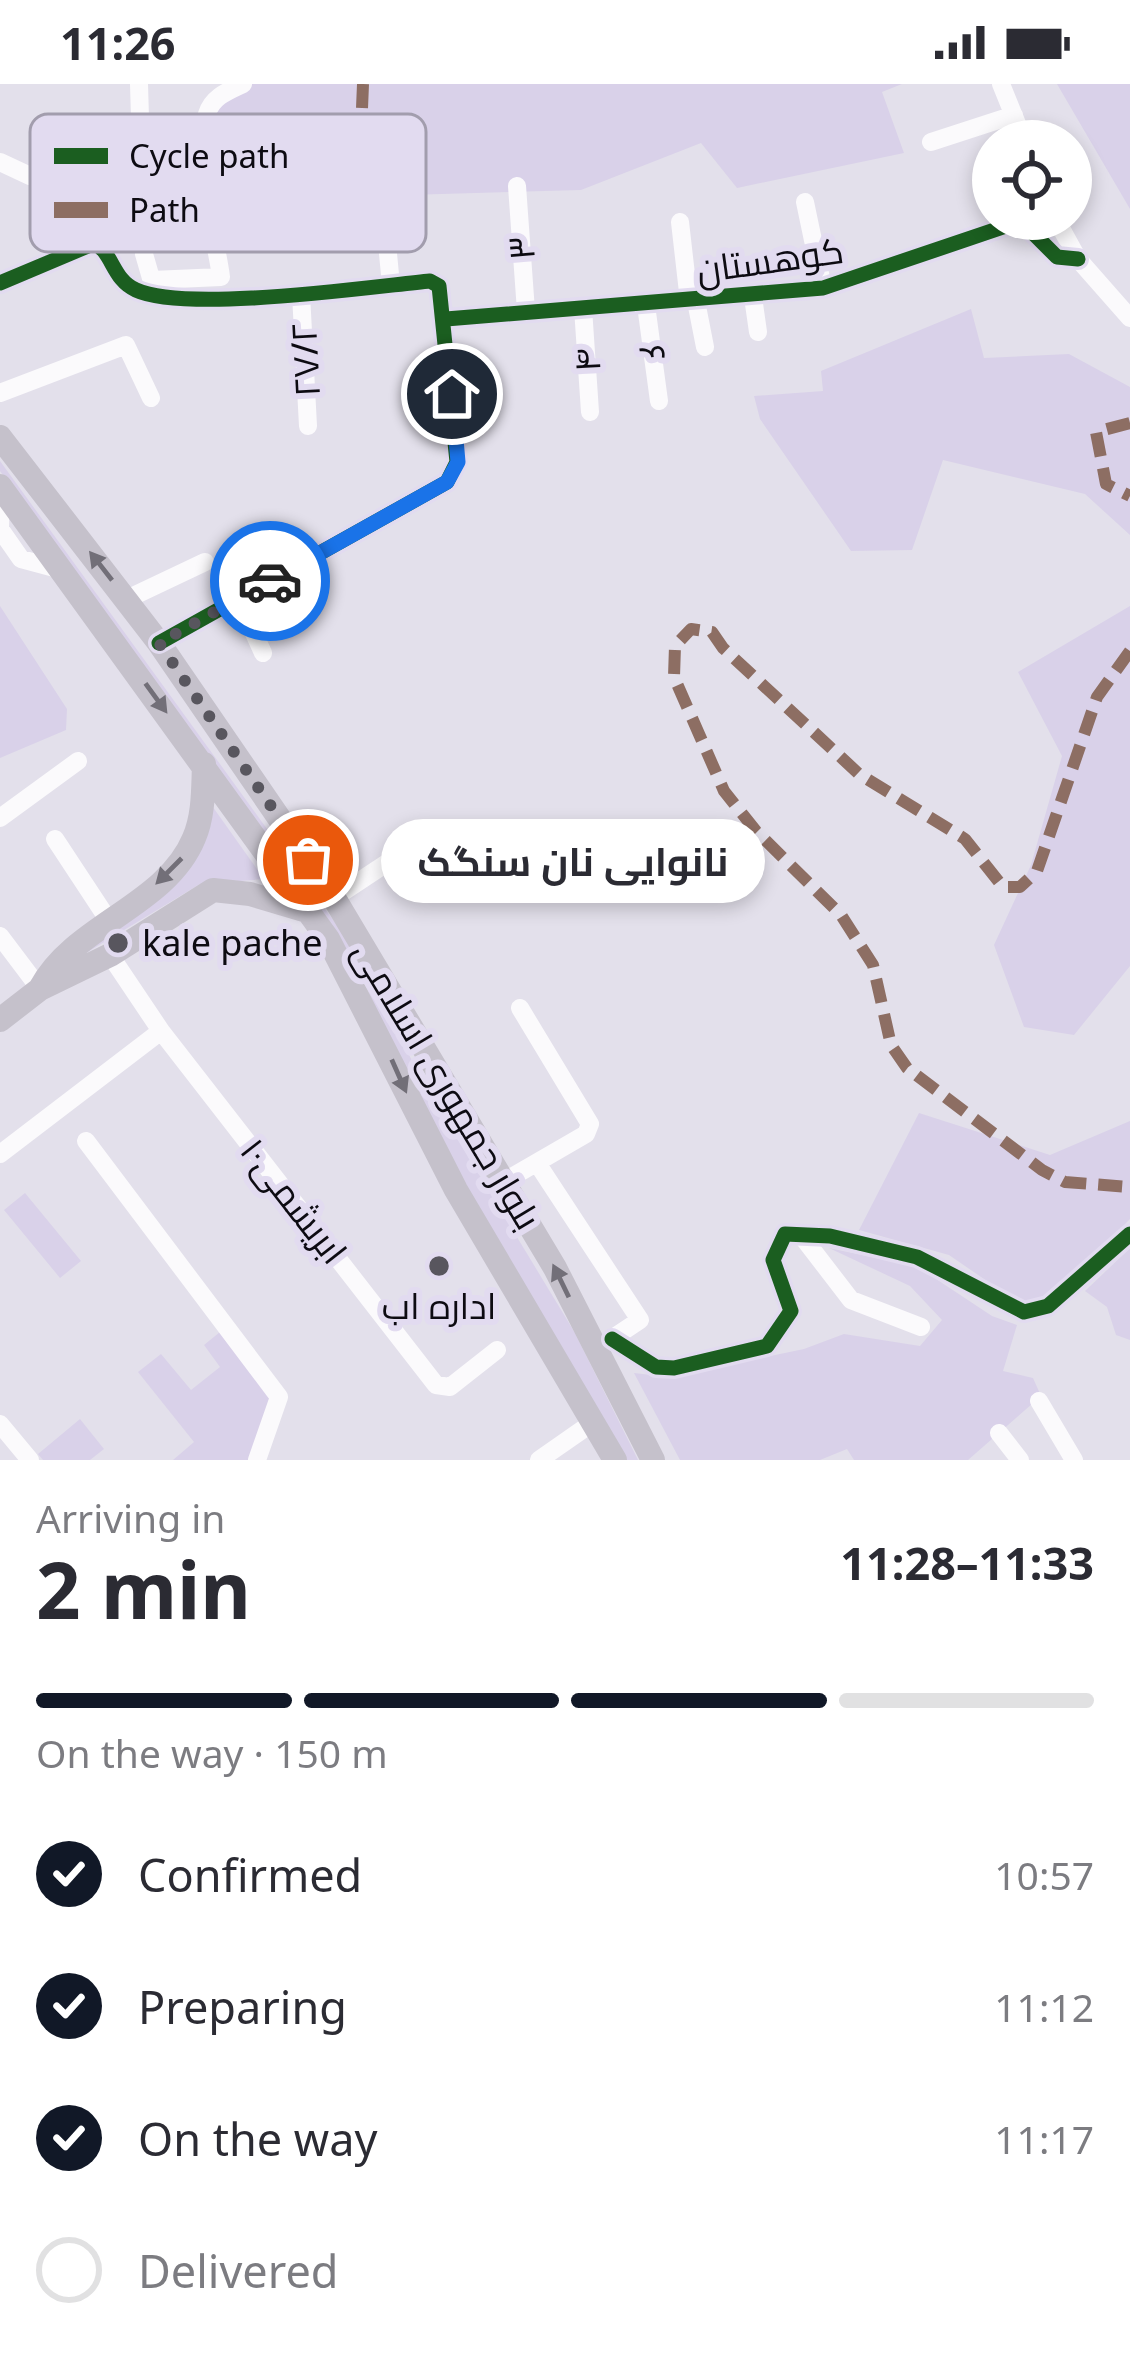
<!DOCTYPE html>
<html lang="en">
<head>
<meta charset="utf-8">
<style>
	:root { --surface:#fff; --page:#f7f7f7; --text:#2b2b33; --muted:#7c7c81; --line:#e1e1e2; --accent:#111827 }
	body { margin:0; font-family:"Noto Sans",Cairo,sans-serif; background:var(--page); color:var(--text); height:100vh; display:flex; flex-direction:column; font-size:45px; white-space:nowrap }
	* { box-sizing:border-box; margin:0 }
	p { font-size:39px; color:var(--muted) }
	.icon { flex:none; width:66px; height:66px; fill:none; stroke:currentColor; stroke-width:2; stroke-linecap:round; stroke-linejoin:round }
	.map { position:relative; height:1376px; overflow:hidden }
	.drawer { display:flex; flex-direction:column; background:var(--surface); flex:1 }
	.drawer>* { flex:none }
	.tools { position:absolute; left:972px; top:36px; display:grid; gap:24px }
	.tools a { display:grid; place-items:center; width:120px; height:120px; border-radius:50%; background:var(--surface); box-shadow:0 6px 18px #0003; font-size:60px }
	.pin { position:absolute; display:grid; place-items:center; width:102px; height:102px; color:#fff; margin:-51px; border:6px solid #fff; border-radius:50%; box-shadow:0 3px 12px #0007 }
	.courier { position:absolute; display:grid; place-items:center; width:120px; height:120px; margin:-60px; border:9px solid #1a73e8; border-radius:50%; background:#fff; color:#222; box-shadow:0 3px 15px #0007 }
	.bubble { position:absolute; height:84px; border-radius:42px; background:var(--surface); box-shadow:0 6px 18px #0003; font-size:39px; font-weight:700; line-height:84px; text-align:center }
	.summary em { font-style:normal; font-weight:700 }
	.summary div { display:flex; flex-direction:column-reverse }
	.summary { display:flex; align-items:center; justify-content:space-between; height:204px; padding:0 36px }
	h1 { font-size:78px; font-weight:700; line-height:90px }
	.bar { display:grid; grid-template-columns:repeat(4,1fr); gap:18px 12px; align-content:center; height:144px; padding:0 36px }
	.bar i { height:15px; border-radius:9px; background:var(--line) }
	.bar .current { background:var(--accent) }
	.bar p { grid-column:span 4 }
	ol { padding:0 36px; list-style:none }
	li { display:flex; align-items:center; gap:36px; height:132px }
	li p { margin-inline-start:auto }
	li .icon { padding:12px; border-radius:50%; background:var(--accent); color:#fff; stroke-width:4 }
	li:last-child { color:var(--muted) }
	li i { width:66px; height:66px; border:6px solid var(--line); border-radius:50% }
	.status { display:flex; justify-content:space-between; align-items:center; height:84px; padding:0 60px; background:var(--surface); direction:ltr }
	.status svg { height:33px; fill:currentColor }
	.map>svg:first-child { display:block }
	.green { fill:#d9d1e9 }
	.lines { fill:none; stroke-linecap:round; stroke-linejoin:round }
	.minor { stroke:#fbfafc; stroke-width:18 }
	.major { stroke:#c5c1cb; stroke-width:24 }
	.quiet { stroke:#8d6e63; stroke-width:12; stroke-dasharray:24 12; stroke-linecap:butt }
	.cycleway-casing { stroke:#e2dbf0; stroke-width:22 }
	.cycleway { stroke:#1b5e20; stroke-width:15 }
	.oneway { fill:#726f78 }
	.done { stroke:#58565e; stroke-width:12; stroke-dasharray:0 21.6 }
	.route { stroke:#1a73e8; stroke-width:15 }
	.poi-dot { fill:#58565e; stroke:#e2dbf0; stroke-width:4.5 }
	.labels { text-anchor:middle; stroke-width:12; stroke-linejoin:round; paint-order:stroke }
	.street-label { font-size:36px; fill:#0d0b12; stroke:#e2dbf0 }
	.poi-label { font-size:36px; fill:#0d0b12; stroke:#e2dbf0; text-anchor:start }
	.key { fill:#e2dbf0; stroke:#a29dad; stroke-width:3 }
	.key-label { font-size:33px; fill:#0d0b12 }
</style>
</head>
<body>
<div class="status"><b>11:26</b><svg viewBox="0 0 49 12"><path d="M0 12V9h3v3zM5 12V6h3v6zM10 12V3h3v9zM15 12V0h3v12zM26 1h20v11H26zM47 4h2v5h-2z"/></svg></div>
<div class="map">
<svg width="1130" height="1376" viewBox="0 0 1130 1376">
	<rect width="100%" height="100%" fill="#e3e0eb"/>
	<path class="green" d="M 245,0 L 902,0 L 882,8 L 904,69 L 737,104 L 701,59 L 581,106 L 306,114 L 306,136 L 229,139 L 210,46 L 216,21 Z
		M 1057,0 L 1130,0 L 1130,125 Z
		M 971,225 L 984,274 L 1069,270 L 1130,303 L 1130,451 L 1085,410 L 943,376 L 912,466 L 851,467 L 760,335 L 754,312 L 823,307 L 821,287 Z
		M 0,377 L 355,866 L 422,996 L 575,1249 L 638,1376 L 625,1376 L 510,1183 L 403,987 L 362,893 L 0,387 Z
		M 0,522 L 67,625 L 66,646 L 0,674 Z
		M 1130,522 L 1130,882 L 1074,951 L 1024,943 L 994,861 L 1031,781 L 1062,672 L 1018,588 Z
		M 210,719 L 264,795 L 200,800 L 63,883 L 162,805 Z
		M 919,1029 L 1050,1071 L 1130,1037 L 1130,1135 L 1058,1208 L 1029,1219 L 1013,1215 L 949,1171 L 859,1146 Z
		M 25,1109 L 81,1177 L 60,1194 L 4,1126 Z
		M 829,1164 L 918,1183 L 992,1232 L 1017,1241 L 1003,1287 L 1033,1294 L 1041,1312 L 968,1376 L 854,1376 L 847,1365 L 820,1376 L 680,1376 L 634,1289 L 670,1293 L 804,1265 L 844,1250 L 920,1262 L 942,1236 L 910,1202 Z
		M 1130,1164 L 1130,1256 L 1116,1251 L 1107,1223 L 1085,1207 Z
		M 220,1248 L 271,1312 L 249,1376 L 173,1376 L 194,1358 L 138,1288 L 161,1270 L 191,1306 L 220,1283 L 204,1261 Z
		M 80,1335 L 104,1365 L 90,1376 L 43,1376 L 38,1370 Z"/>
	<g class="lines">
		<path class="minor" d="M 139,0 L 144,170 L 155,208
			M 1001,0 L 1024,57
			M 931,58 L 1014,31
			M 0,78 L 30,92
			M 517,102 L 526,227
			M 382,107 L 391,201
			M 805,118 L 823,204
			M 1056,135 L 1078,175 L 1130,234
			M 680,138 L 689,217
			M 152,196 L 221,193 C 215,145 190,78 207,30 C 212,13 228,7 243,0
			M 0,199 L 95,159 C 113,170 113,196 136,206 C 186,229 369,203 430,197 L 439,202 L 457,378 L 447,398 L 159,559
			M 301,210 L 308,342
			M 753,213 L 758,248
			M 696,217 L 705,263
			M 646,221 L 659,317
			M 583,224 L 590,328
			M 446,235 L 823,204 L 1012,140 L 1024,140 L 1057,173 L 1078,175
			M 0,309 L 126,261 L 151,314
			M 1,404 L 0,445 L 21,475 L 62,486
			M 238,514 L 263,569
			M 127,515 L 205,478
			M 0,734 L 78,677
			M 55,755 L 109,837
			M 334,814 L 411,763
			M 0,852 L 40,905
			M 110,871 L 161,947 L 436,1301 L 450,1303 L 497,1266
			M 86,1057 L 279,1313 L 257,1376
			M 0,1070 L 161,947
			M 537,1079 L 640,1236 L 604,1260
			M 505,1097 L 586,1050 L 590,1040 L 520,924
			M 801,1151 L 851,1216 L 921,1243
			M 612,1255 L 656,1283 L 674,1284 L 767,1262 L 791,1227 L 773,1176 L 785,1150 L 830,1152 L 917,1173 L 1024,1228 L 1048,1222 L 1130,1150
			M 1039,1317 L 1074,1376
			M 0,1340 L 30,1376
			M 999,1349 L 1020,1376
			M 539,1376 L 592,1339"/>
		<path class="major" d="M 0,353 L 159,559 L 334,814 L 555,1184 L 653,1376
			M 0,402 L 328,855 L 456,1106 L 615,1376
			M 41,903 C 75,840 166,822 194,754 C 204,731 203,704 204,680
			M 0,936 L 40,905 L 110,871 L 213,806 L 250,810 L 307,827"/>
		<path class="quiet" d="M 363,0 L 360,73 L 382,107
			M 1130,339 L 1096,348 L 1106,400 L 1130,412
			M 1130,567 L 1097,613 L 1037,787 L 1020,803 L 1003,803 L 965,755 L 859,690 L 723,564 L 712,548 L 691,545 L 675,562 L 674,593 L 724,707 L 756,747 L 841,831 L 873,881 L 891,961 L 907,984 L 1042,1086 L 1065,1098 L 1130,1103"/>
		<g class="cycleway-casing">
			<path id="cycleway" d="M 0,199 L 95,159 C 113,170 113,196 136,206 C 186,229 369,203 430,197 L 439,202 L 457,378 L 447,398 L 159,559
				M 446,235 L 823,204 L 1012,140 L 1024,140 L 1057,173 L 1078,175
				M 612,1255 L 656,1283 L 674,1284 L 767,1262 L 791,1227 L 773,1176 L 785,1150 L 830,1152 L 917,1173 L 1024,1228 L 1048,1222 L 1130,1150"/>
		</g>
		<use href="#cycleway" class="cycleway"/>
	</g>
	<defs><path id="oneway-solid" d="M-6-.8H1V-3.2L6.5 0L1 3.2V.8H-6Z" transform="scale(3)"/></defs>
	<g class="oneway">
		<use href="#oneway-solid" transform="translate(101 482) rotate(-128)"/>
		<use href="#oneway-solid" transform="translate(156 614) rotate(54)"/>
		<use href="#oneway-solid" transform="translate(169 787) rotate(135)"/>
		<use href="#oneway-solid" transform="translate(399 992) rotate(66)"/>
		<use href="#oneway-solid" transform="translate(561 1197) rotate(-116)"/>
	</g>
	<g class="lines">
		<path class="done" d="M 270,497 L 159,559 L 308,776"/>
		<path class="route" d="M 270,497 L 447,398 L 458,378 L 452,310"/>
	</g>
	<g class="poi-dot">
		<circle cx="118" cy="859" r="12"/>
		<circle cx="439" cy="1182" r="12"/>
	</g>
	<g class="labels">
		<g class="street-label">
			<text transform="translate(521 164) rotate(-95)" y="13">۳</text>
			<text transform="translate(770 176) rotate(-8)" y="13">کوهستان</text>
			<text transform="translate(653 269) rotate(82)" y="13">۶</text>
			<text transform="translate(305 276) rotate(-93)" y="13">۲۷/۲</text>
			<text transform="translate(587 276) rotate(-93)" y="13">۴</text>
			<text transform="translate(447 1001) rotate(59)" y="13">بلوار جمهوری اسلامی</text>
			<text transform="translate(294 1117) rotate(52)" y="13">ابریشمی۱۰</text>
		</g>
		<g class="poi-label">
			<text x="142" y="872">kale pache</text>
			<text x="439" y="1235" text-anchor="middle">اداره اب</text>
		</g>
	</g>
	<rect x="30" y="30" width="396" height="138" rx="18" class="key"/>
	<rect x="54" y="64" width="54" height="16" fill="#1b5e20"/>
	<rect x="54" y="118" width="54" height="16" fill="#8d6e63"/>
	<g class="key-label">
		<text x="129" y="84">Cycle path</text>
		<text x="129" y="138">Path</text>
	</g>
</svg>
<div class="tools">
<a><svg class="icon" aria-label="locate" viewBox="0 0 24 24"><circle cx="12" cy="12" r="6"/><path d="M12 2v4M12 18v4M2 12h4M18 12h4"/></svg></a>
</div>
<div class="pin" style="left:308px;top:776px;background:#ea580c"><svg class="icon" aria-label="bag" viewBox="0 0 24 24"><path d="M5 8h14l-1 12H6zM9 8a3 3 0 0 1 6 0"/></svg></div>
<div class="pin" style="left:452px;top:310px;background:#1f2937"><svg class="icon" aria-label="home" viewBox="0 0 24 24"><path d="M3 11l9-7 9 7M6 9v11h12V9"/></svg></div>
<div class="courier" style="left:270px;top:497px"><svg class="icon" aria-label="car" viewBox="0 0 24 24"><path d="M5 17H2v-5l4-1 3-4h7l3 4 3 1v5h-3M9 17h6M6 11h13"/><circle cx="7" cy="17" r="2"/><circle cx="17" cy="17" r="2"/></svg></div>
<div class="bubble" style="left:381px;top:735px;width:384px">نانوایی نان سنگک</div>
</div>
<section class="drawer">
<div class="summary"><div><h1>2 min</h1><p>Arriving in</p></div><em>11:28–11:33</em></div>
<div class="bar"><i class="current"></i><i class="current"></i><i class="current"></i><i></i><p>On the way · 150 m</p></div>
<ol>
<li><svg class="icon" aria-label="check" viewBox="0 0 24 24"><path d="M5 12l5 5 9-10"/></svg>Confirmed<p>10:57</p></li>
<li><svg class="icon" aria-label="check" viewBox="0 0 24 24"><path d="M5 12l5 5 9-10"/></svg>Preparing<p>11:12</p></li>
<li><svg class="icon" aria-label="check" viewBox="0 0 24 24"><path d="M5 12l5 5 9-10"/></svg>On the way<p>11:17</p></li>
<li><i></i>Delivered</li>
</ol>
</section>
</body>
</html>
